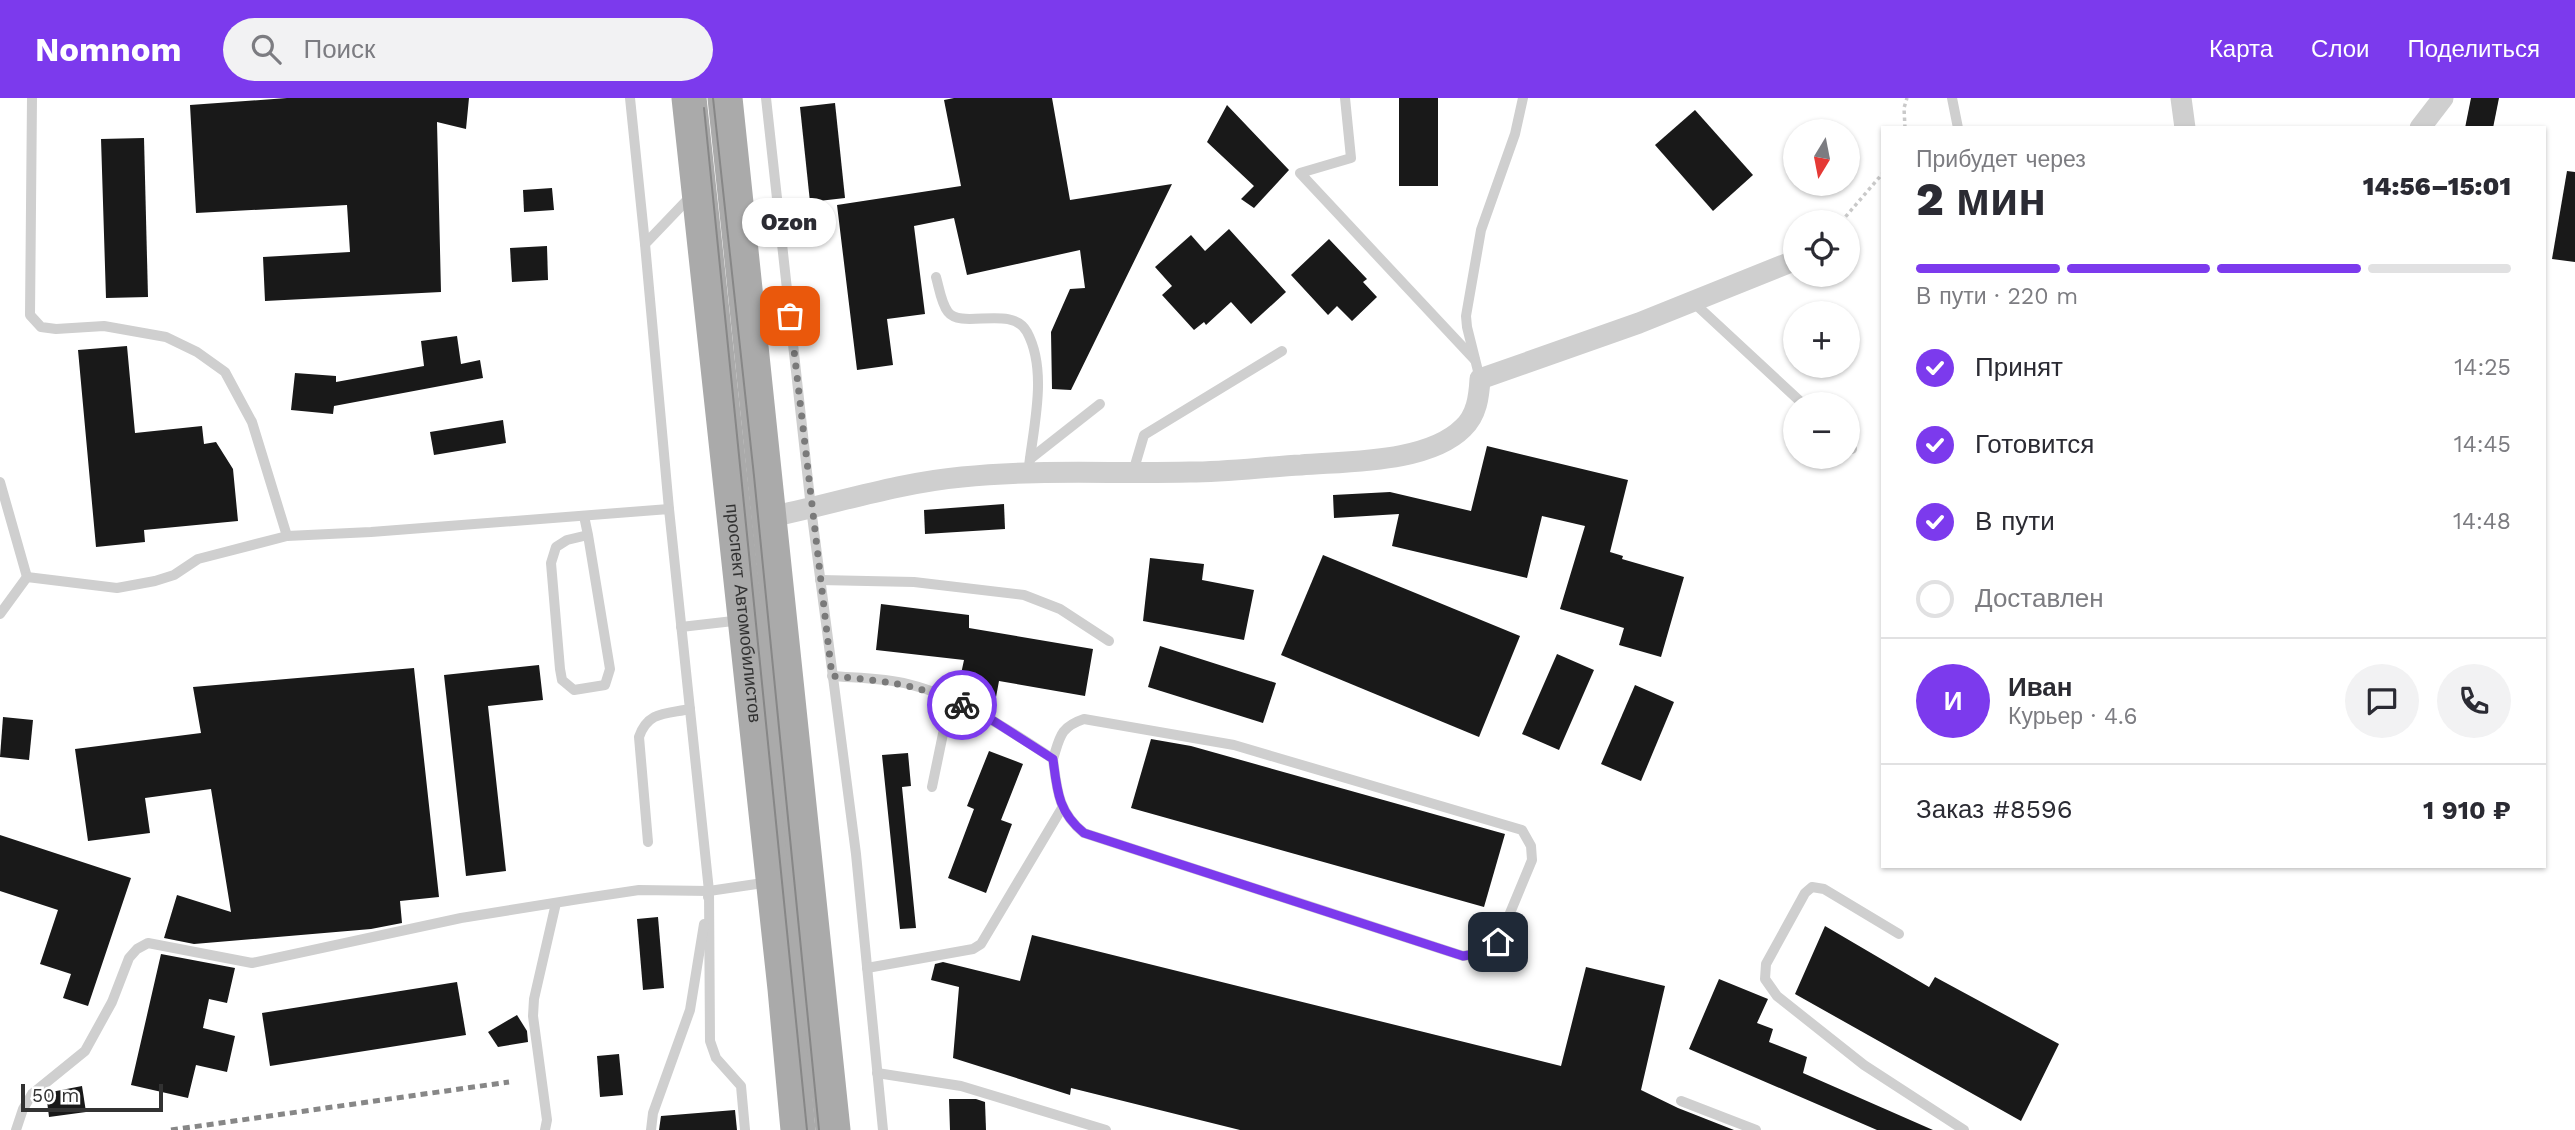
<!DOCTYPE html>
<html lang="ru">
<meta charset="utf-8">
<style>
:root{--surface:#fff;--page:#f2f2f3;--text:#2b2b33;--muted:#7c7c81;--line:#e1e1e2;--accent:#7c3aed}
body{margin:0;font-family:"Work Sans",sans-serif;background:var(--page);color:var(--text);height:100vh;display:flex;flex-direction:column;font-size:26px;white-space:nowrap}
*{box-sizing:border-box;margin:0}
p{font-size:23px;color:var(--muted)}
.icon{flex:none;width:38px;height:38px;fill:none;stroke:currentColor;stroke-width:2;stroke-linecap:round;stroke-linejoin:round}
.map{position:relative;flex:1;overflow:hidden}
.sheet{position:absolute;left:1881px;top:28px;width:665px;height:742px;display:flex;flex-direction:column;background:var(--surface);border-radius:0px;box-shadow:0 2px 5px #0004}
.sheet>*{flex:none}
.needle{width:46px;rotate:190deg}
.controls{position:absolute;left:1783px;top:21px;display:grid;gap:14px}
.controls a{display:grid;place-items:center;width:77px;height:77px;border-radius:50%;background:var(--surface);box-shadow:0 2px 5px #0004;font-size:35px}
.scale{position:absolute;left:21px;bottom:18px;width:142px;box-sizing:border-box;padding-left:7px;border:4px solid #323232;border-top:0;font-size:19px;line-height:24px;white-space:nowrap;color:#323232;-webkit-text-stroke:5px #fff;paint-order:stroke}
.pin{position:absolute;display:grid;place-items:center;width:60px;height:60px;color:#fff;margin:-30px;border-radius:14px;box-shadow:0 4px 10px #0006}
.courier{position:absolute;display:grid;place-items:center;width:70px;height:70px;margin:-35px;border:5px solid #7c3aed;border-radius:50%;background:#fff;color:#222;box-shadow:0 2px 9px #0007}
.bubble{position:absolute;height:49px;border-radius:24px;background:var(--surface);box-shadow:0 2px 5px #0004;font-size:23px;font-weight:800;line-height:49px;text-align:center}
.head em{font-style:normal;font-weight:800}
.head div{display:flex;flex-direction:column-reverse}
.head{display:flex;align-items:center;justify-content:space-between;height:119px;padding:0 35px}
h1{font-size:46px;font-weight:800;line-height:52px}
.bar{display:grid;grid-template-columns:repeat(4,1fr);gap:10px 7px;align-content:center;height:84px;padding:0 35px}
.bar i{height:9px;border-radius:5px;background:var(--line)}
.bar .active{background:var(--accent)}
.bar p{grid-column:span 4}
.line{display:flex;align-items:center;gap:18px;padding:0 35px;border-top:2px solid var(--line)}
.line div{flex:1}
.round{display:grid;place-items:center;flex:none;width:74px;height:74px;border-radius:37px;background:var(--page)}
ol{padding:0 35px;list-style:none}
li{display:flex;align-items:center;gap:21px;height:77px}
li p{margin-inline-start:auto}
li .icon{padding:7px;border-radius:50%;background:var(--accent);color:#fff;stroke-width:4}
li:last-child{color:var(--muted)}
li i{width:38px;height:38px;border:4px solid var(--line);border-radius:50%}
header{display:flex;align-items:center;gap:42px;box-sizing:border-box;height:98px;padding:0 35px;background:var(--accent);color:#fff}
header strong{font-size:33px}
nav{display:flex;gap:38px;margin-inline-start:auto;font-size:24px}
.search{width:490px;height:63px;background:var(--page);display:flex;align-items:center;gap:18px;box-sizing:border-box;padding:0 24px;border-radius:38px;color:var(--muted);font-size:26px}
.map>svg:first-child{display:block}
</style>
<header>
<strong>Nomnom</strong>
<div class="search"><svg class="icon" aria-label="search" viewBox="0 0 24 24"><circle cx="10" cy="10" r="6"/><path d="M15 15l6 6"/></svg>Поиск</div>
<nav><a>Карта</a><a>Слои</a><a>Поделиться</a></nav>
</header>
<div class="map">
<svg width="2575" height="1032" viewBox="0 0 2575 1032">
<rect width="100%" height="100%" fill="#fff"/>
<g fill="#191919">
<path d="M287,0H469L466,31L437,24L441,194L265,203L263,159L350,154L347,107L196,115L190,7Z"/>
<path d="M954,0H1052L1070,102L1172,86L1071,292L1052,291L1051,234L1070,191L1085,190L1080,152L967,177L954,120L914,128L925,216L887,221L893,267L857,272L837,107L961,88L944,2Z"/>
<rect x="1399" y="0" width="39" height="88"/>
<path d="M2471,0H2499L2493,30H2465Z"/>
<path d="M835,5L845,100L810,104L800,9Z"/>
<path d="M1227,7L1289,72L1254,110L1241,101L1254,88L1207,44Z"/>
<path d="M1695,12L1753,77L1713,113L1655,47Z"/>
<path d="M144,40L148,199L106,200L101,41Z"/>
<path d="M2567,73L2575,74V164L2552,161Z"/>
<path d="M552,90L554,112L524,114L523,92Z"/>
<path d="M1229,131L1286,194L1251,226L1231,204L1206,227L1204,224L1194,232L1162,197L1172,188L1155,169L1191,137L1205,153Z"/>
<path d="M1329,141L1367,181L1363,184L1377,199L1352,223L1337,208L1328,217L1291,177Z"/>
<path d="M547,148L548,182L512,184L510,150Z"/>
<path d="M457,238L461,266L480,262L483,280L334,308L333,316L291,312L295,275L336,278V284L424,268L421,243Z"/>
<path d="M127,248L135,335L202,328L204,346L216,344L233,371L238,423L144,432L145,444L96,449L78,252Z"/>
<path d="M503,322L506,345L434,357L430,334Z"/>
<path d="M1487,348L1628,382L1610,454L1623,458L1622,461L1684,479L1661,559L1619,547L1624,530L1560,511L1585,428L1542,418L1527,480L1392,448L1399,416L1334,420L1333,397L1390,394L1471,413Z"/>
<path d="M1004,406L1005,431L925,436L924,412Z"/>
<path d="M1323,457L1520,538L1479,639L1281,557Z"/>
<path d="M1150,460L1204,466L1202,482L1254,492L1244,542L1143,523Z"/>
<path d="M881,506L969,517V530L1093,551L1085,598L999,583L994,610L984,609L980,607L984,580L961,576L964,562L876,552Z"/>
<path d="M1160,548L1276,585L1263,625L1148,589Z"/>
<path d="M1557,556L1594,572L1559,652L1522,636Z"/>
<path d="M539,567L543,602L488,608L506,773L466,778L444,577Z"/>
<path d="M414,570L439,799L400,803L402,825L371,831L194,846L164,840L177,797L231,814L211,691L145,700L150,735L88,743L75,651L201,635L193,589Z"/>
<path d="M1635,587L1674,604L1641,683L1601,666Z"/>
<path d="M3,619L33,622L29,662L0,659Z"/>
<path d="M1151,641L1191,648L1505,736L1484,809L1131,710Z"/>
<path d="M989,653L1023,666L1001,722L1012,726L986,795L948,780L974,711L967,708Z"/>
<path d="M908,655L911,688L902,689L916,830L900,831L882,657Z"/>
<path d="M0,737L131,780L88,908L63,900L71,876L40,866L58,812L0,793Z"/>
<path d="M658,819L664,890L643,892L637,821Z"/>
<path d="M1825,828L1929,889L1935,879L2059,946L2021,1023L1795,896Z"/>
<path d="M1032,837L1561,968L1586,869L1665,888L1641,992L1678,1010L1734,1032H1240L1071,990L1070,997L953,960L959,889L931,882L935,866L943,864L1020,883Z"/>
<path d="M161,856L235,870L227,905L209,901L203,930L235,938L227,974L196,967L188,1000L131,987Z"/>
<path d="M1719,881L1768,901L1757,925L1773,931L1769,944L1807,959L1803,975L1933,1032H1877L1689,951Z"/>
<path d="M457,884L466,937L270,968L262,915Z"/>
<path d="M517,917L527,933L528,944L498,949L488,934Z"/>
<path d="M619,956L623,997L600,999L597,958Z"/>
<path d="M82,988L86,1014L49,1019L46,995Z"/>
<path d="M949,1001H976L985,1004L986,1032H950Z"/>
<path d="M735,1012L737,1032H659L661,1018Z"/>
</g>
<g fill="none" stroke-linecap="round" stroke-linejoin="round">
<g stroke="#c9c9c9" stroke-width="3.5" stroke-dasharray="3.5 3.5" stroke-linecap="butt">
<path d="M1905,30L1904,10L1907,0"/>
<path d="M1841,124L1883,75"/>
</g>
<g stroke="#cfcfcf" stroke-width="10">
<path d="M32,0L30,217L41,229L56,231L104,228L166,239L197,254L225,274L252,324L287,438"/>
<path d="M630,0L645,146"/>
<path d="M766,0L811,410L856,756L883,1032"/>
<path d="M1345,0L1351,60L1300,75L1475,262"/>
<path d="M1952,0L1958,30"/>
<path d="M936,179C939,189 941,205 948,214C962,232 1012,206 1027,234C1049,275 1032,333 1028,377"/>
<path d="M1693,204L1803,306"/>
<path d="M1480,281L1467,229L1466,218L1481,132L1515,36L1523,0"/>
<path d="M1848,347L1852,351"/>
<path d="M1030,361L1100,306"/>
<path d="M1133,374L1144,337L1282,253"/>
<path d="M0,384L27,479"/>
<path d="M669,411L645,146L690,99"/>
<path d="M584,418L588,437L610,571L605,587L574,592L562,582L560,571L551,465L556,449L567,442L588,437"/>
<path d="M820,482L914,484L1024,497L1060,511L1109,543"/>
<path d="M0,516L27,479L117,490L155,483L174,477L198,461L287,438L371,434L669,411L709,793L710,943L716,960L741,988L745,1032"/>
<path d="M681,529L742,522"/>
<path d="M832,578C857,580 884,580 908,586C961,599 1009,632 1053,661C1057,692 1058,714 1084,735L1463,858L1481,855L1498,844L1532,762L1531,748L1522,732L1234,647L1084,621C1060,629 1060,639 1053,661"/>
<path d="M932,689L950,602"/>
<path d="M648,744L639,639C648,613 666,616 690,611"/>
<path d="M708,799L709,793L770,784"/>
<path d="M1899,836L1824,791L1812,789L1805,795L1766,866L1765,881L1777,898L1864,967L1964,1032"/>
<path d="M867,870L973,851L981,846L1062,710"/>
<path d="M877,975L961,988L1106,1032"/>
<path d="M1681,1003L1756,1032"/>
<path d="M16,1032L23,1011L32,996L85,953L112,904L129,860L137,851L148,845L252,865L461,820L579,801L639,792L709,793"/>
<path d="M545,1032L547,1022L533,918L534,901L556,805"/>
<path d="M651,1032L653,1015L690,912L704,826"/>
</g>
<g stroke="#cfcfcf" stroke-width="21">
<path d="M2181,0L2185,30"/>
<path d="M2420,30L2443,0"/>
<path d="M770,419C834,406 897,385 962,379C1037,371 1114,376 1190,374C1227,374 1264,369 1301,367C1348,363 1428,365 1463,330C1477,317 1479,298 1480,281L1639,225L1796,162"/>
</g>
<g stroke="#aaa" stroke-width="35">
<path id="s1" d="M689,0L785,891L798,1032"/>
<path d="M725,0L833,1032"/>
</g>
<g stroke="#878787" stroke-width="2">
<path d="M713,0L754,378L819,1032"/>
<path d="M704,10L807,1032"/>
</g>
<path stroke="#878787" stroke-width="5" stroke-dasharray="7 5" stroke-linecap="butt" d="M171,1032L509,984"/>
</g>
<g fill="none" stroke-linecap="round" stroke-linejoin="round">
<path stroke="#7a7a7a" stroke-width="7" stroke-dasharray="0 12.6" d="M790,218L832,578C883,583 915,585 962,607"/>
<path stroke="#7c3aed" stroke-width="9" d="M962,607L992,622L1053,661C1057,692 1058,714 1084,735L1463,858L1481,855L1498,844"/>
</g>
<g text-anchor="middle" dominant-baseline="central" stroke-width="7" stroke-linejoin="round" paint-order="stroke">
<g font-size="18" fill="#323232" stroke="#fff">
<text stroke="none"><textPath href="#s1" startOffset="518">проспект Автомобилистов</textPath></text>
</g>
</g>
</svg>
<div class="controls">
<a><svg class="needle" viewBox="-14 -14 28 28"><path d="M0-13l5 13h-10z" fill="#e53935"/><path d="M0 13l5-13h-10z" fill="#7c7c81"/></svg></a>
<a><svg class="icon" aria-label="locate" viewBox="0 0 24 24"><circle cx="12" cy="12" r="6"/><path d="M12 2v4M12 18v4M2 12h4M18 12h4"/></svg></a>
<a>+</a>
<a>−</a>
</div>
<div class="scale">50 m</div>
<div class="pin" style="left:790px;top:218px;background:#ea580c"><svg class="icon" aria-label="bag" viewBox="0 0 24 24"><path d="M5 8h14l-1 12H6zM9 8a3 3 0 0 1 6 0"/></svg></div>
<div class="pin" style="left:1498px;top:844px;background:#1f2937"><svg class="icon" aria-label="home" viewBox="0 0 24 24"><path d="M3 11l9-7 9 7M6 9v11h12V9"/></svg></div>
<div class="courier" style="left:962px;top:607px"><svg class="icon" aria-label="bike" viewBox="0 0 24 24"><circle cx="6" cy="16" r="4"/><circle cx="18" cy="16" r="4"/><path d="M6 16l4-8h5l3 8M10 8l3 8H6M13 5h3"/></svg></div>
<div class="bubble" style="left:742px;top:100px;width:94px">Ozon</div>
<section class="sheet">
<div class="head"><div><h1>2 мин</h1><p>Прибудет через</p></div><em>14:56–15:01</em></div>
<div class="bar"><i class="active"></i><i class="active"></i><i class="active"></i><i></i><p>В пути · 220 m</p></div>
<ol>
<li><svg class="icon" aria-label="check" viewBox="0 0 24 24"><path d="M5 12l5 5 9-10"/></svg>Принят<p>14:25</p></li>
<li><svg class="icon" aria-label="check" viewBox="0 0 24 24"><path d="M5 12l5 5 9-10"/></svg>Готовится<p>14:45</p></li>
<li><svg class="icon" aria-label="check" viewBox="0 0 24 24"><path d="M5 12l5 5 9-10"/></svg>В пути<p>14:48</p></li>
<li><i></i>Доставлен</li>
</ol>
<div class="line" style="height:126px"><b class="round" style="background:var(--accent);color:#fff">И</b><div><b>Иван</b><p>Курьер · 4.6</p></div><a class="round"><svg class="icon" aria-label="chat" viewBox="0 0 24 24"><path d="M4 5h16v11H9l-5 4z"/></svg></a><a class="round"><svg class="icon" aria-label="phone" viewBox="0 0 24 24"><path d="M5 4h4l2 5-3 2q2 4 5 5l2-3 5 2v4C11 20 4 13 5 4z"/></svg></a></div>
<div class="line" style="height:91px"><div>Заказ #8596</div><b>1 910 ₽</b></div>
</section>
</div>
